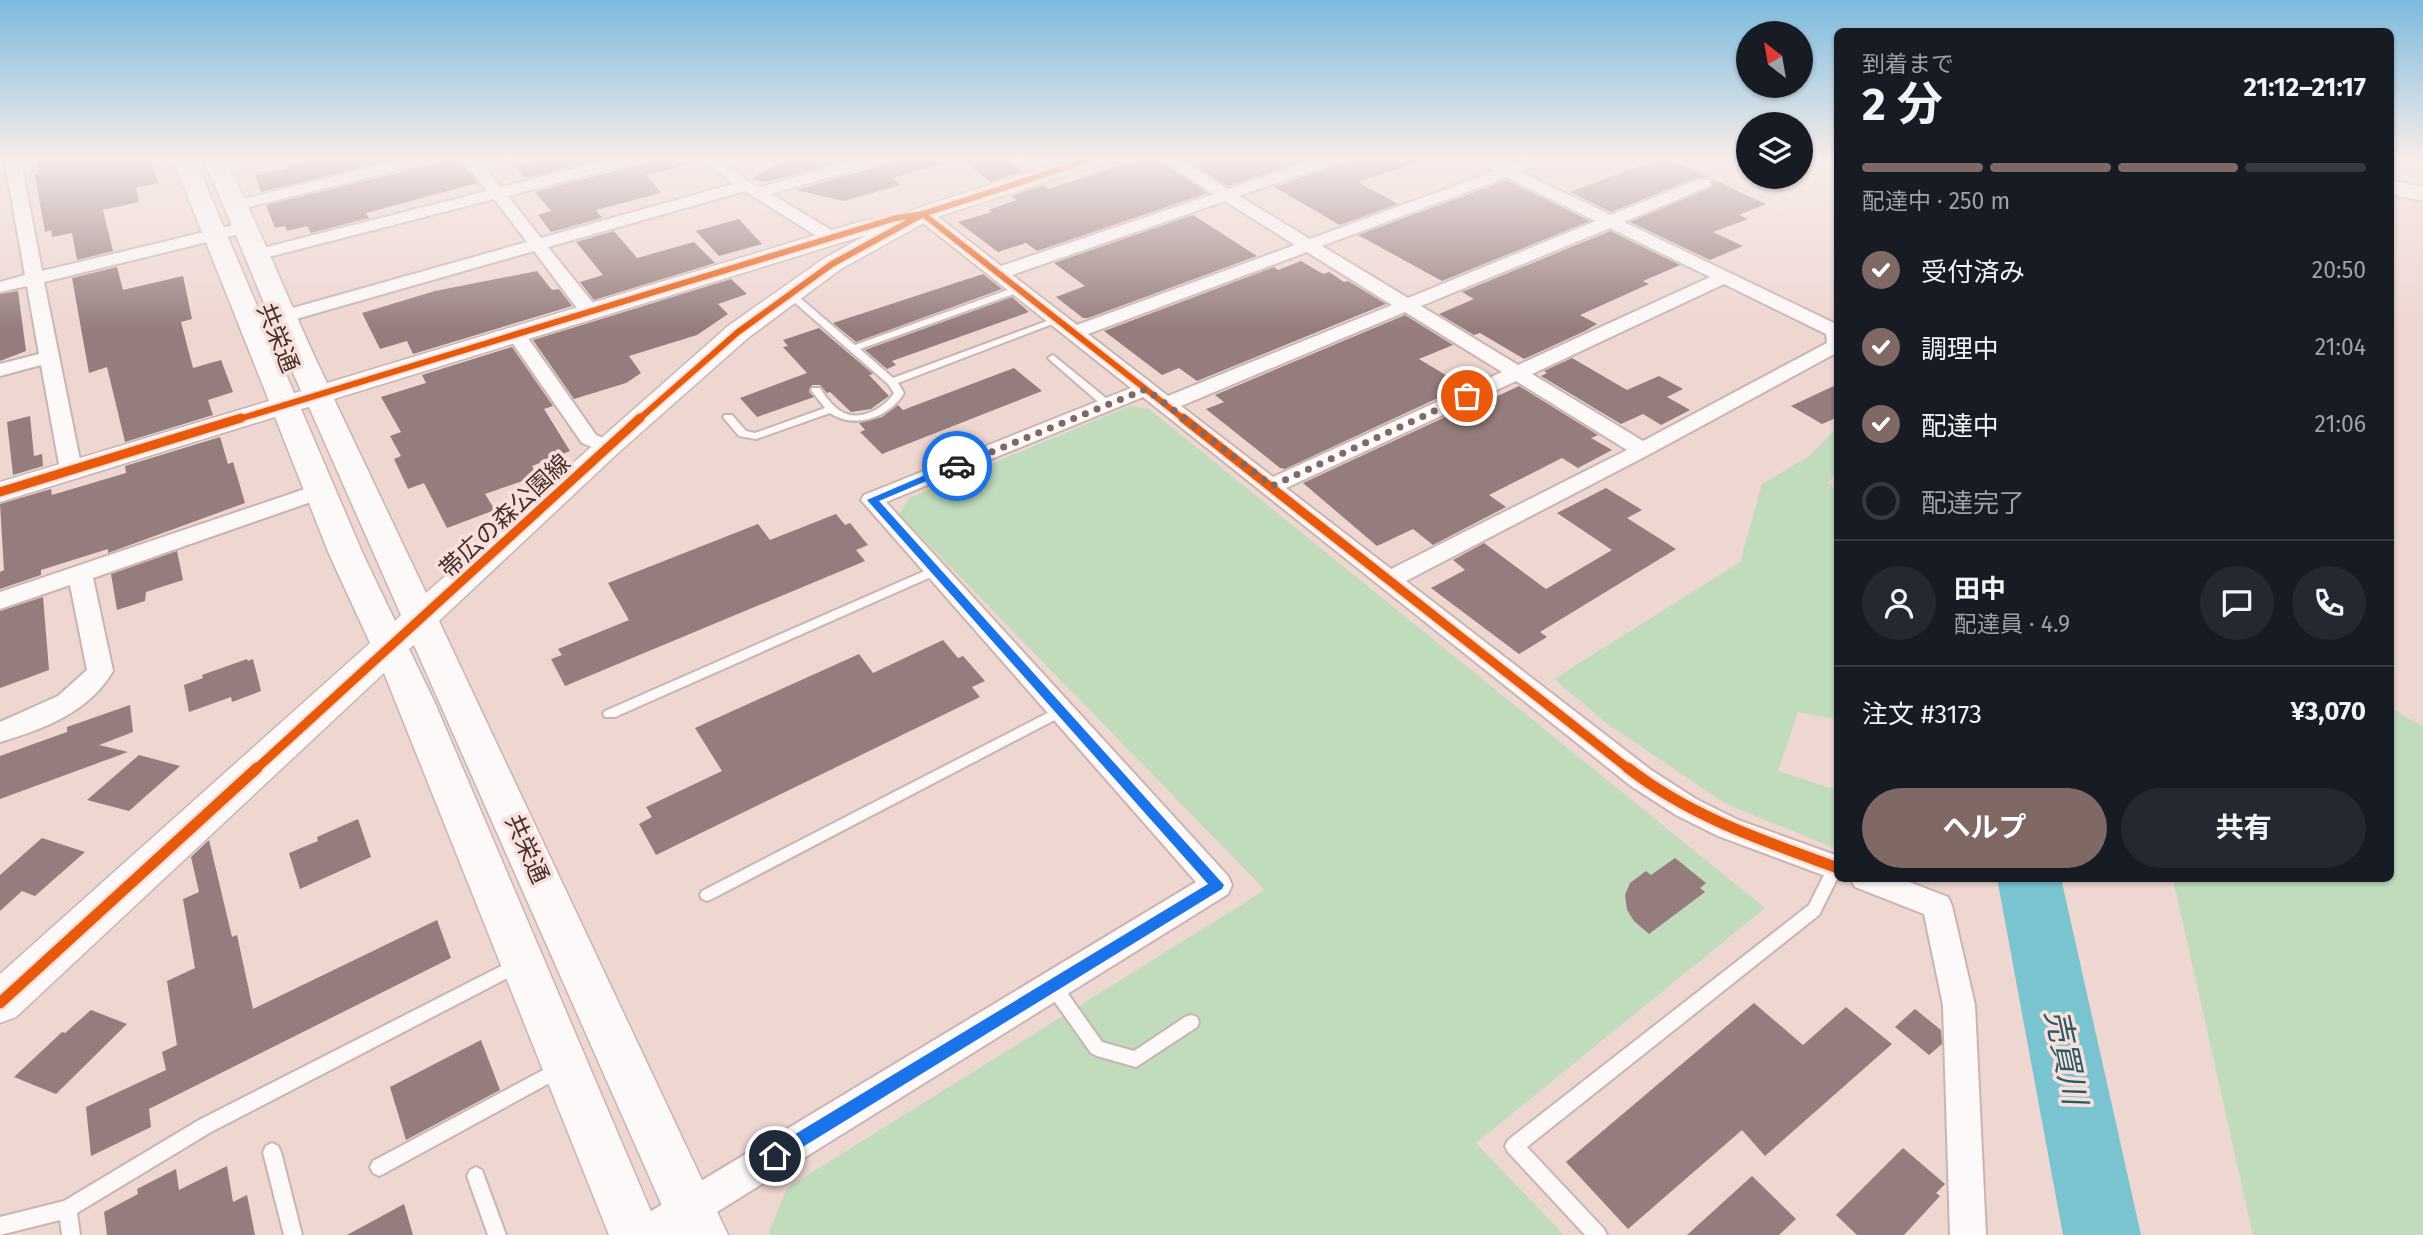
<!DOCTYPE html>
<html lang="ja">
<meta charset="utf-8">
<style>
:root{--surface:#171b24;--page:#242831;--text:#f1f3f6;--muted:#9ea1a6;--line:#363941;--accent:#806965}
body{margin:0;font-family:"Fira Sans","Noto Sans JP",sans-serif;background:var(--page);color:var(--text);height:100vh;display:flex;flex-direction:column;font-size:26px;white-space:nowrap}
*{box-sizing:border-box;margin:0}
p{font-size:23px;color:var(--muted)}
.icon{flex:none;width:38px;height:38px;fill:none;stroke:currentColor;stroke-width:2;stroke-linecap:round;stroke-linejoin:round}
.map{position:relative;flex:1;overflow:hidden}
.panel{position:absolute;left:1834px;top:28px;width:560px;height:854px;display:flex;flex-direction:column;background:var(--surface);border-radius:10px;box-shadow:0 2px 5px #0004}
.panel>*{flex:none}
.needle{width:46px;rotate:329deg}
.tools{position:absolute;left:1736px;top:21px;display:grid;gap:14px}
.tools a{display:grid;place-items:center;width:77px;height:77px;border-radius:50%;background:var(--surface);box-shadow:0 2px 5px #0004;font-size:35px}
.pin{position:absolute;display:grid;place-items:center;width:60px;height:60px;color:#fff;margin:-30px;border:4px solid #fff;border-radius:50%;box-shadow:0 2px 7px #0007}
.courier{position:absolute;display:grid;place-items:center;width:70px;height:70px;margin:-35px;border:5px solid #1a73e8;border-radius:50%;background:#fff;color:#222;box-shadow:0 2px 9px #0007}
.summary em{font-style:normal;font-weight:700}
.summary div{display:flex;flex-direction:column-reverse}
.summary{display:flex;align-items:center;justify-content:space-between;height:119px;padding:0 28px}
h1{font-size:46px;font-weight:700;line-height:52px}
.bar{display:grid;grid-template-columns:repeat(4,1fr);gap:10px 7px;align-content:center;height:84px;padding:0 28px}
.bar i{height:9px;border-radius:5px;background:var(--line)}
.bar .active{background:var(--accent)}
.bar p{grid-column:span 4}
.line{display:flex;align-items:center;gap:18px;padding:0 28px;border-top:2px solid var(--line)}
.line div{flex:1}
.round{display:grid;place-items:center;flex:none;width:74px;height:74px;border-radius:37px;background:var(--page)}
ol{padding:0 28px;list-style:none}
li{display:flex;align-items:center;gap:21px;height:77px}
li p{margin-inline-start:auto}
li .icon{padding:7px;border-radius:50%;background:var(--accent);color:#fff;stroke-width:4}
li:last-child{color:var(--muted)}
li i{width:38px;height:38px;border:4px solid var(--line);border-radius:50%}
.cta{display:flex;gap:14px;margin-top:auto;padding:14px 28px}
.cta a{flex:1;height:80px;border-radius:42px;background:var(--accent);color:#fff;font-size:28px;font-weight:700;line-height:80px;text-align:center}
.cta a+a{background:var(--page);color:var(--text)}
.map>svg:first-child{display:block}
</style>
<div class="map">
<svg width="2423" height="1235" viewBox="0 0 2423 1235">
<rect width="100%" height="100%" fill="#eed6d1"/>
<g fill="#c0dcbd">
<path d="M1130,406L1149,409L1765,908L1476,1143L1564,1235H771L769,1232L787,1188L1265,890L899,514L909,498Z"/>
<path d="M1837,428V472L1828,483L1838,492L1837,720L1798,712L1778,771L1837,790V849L1726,804L1609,725L1554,679L1740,562L1762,484L1809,456Z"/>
<path d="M2391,708L2423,727V1235H2253L2173,879L2390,878Z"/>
</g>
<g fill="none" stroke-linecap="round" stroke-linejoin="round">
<path fill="#7ac3d0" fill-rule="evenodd" d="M1997,878H2061L2141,1235H2063Z"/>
</g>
<g fill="#957c7d">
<path d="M35,157H150L158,183L136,188L139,202L103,210L113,251L77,260L72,233L52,237L51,230L45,232L35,175L39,174Z"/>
<path d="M305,157H404L261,192L255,176L289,168L288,165L306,160Z"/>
<path d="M443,157H458L477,183L366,213L369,218L311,233L307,226L287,231L285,226L275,228L266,205L438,163Z"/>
<path d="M551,157H611L525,178L515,165Z"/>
<path d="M650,157H683L684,165L646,175L661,193L596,210L602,218L551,232L538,215L551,211L535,192L645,163Z"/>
<path d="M789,157H858L767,182L752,179Z"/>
<path d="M895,157H940L941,164L892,178L900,185L844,201L796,190L890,163Z"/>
<path d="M958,157H1002L1023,171L991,182Z"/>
<path d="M1146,157H1154L1208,193L1037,251L1026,243L998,252L958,222L992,212L989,210L1017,200L1011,196L1043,185L1048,189Z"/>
<path d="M1180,157H1306L1308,159L1228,186Z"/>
<path d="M1361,157H1420L1421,161L1358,182L1398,204L1340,225L1274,187Z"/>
<path d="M1664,157L1708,177L1696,178L1611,212L1570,192Z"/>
<path d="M1712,179L1766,204L1739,215L1748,219L1713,232L1743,246L1710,260L1630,222L1710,188L1713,184Z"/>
<path d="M1507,180L1590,221L1442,281L1358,235Z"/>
<path d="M1193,215L1257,256L1088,318H1083L1056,297L1085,286L1054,263Z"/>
<path d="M739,219L762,244L719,256L696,231Z"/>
<path d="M614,231L637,258L694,242L715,263L594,300L580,282L603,275L576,242Z"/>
<path d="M1610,231L1680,265L1643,281L1649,284L1580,315L1597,324L1585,331L1524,359L1480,333L1474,335L1439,314L1474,299L1462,292Z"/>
<path d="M1301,261L1323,274L1329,272L1344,282L1348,281L1386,304L1197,381L1179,368L1162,375L1104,331L1274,267L1278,270Z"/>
<path d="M117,267L123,290L183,276L192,319L181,322L193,368L221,360L233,392L208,400L213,415L125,442L107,367L89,373L72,278Z"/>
<path d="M537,271L552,290L559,289L572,306L413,354L407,341L380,349L362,313L435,291Z"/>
<path d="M983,274L1002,289L856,342L833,323Z"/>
<path d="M731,279L747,294L718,304L728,314L697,335L629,356L641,373L626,383L574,399L533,340Z"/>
<path d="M18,291L26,351L0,361V294Z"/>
<path d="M1012,297L1029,312L892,361L896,365L887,369L865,350Z"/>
<path d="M1405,315L1453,345L1419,359L1464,386L1285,469L1280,468L1206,409L1224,402L1215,395Z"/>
<path d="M819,328L873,374L869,375L889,396L871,409L851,412L830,392L827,393L820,385H812L809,392L814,397L757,417L740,398L807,373L783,347L788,346L783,340Z"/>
<path d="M512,347L553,406L544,409L570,451L532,466L537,476L485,494L495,510L447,528L424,483L408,489L394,459L401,456L390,436L401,432L381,397L426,383L422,375Z"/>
<path d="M1572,358L1627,390L1659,376L1683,389L1667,397L1690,410L1661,425L1643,414L1621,424L1541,376L1547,373L1544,371Z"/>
<path d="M1014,368L1042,391L882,454L860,432L865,430L859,423L882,417L898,405L903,410Z"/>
<path d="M1838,384V417L1822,424L1791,406Z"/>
<path d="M1519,386L1598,435L1591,438L1612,450L1578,468L1562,458L1489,495L1506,507L1433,545L1413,529L1377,546L1303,483L1484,399L1487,401Z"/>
<path d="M30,416L34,456L42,454L43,466L13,475L7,422Z"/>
<path d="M220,437L228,464L233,462L245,503L108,553V549L41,570V575L0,589V572L4,570L0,504L51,489L52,495L126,473L125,466Z"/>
<path d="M1606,488L1642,510L1627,518L1676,549L1540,632L1547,637L1519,654L1431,588L1465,570L1453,560L1484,543L1546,589L1612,550L1557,513Z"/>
<path d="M836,514L845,525L850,523L868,545L856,550L865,561L565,686L551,659L562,655L558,649L629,620L608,583L758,524L770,540Z"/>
<path d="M177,551L183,580L146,592L145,601L117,610L111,574Z"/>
<path d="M43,597L49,670L0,688V611Z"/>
<path d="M943,640L958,658L963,656L985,681L972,687L980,697L656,855L639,824L652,817L646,807L722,771L695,728L859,654L873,673Z"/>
<path d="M247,659L248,661L253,659L261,691L232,702L231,697L189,712L184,685L203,678L202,675Z"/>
<path d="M130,705L133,732L99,745L128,752L0,799V756L67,732V727Z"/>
<path d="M139,755L180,766L129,811L87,800Z"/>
<path d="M358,819L371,857L300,889L289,853L318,841L317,837Z"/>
<path d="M42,838L85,852L35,896L22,891L0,911V875Z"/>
<path d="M209,840L232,937L237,935L253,1009L437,920L451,958L149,1109L151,1127L91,1156L86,1107L166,1070L162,1052L177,1045L167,981L195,968L183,899L199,892L191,857Z"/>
<path d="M1675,858L1706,883L1700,888L1705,892L1649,934L1634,921L1627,910L1625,895L1630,883L1646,871L1651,875Z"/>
<path d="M1754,1003L1803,1045L1846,1007L1892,1044L1765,1156L1742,1130L1628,1229L1566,1162Z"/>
<path d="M1915,1009L1941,1030L1942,1044L1929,1055L1895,1027Z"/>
<path d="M91,1010L127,1024L56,1094L14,1077L62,1032L65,1033Z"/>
<path d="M481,1040L500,1090L406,1140L390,1087Z"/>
<path d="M1903,1148L1945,1184L1936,1193L1940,1196L1904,1235H1857L1836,1215Z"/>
<path d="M227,1166L233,1202L247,1195L255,1235H107L104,1212L138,1194L137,1189L176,1169L179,1190Z"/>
<path d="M1752,1176L1796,1219L1779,1235H1687Z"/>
<path d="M404,1204L413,1235H347Z"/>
</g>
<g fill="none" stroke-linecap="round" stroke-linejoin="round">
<defs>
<g id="lane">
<path d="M1019,286L1022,287V291L860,349L893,378L1055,318L1058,317L1063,320L898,383L904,393C890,417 855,430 830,413L756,439L739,436L723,417L724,415H732L746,431L755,433L825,408L811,390L812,388H820C826,397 833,408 844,413C861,421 885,408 894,393L888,384L786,295V291H792L855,345Z"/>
<path d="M1053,355L1112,403V407H1104L1050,360L1048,358Z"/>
<path d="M936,566L942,570L940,573L615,717H605L603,714L605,711Z"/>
<path d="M1061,706L1066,708L1068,711L1066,714L712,899L707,901L702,899L700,895L702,891Z"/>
<path d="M1835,861L1838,862V877L1819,915L1527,1147L1604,1229L1607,1235H1585L1508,1152L1505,1146L1508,1140L1809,905L1830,863Z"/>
<path d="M517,958L523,960L525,965L523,970L211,1132L77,1213L80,1235H62L60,1220L0,1235V1217L64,1201L199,1120Z"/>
<path d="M1053,979L1059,981L1102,1042L1134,1051L1185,1017L1191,1015L1197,1017L1199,1022L1197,1027L1136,1067L1097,1056L1091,1053L1047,991L1045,986L1047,981Z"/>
<path d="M560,1061L566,1064L568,1069L566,1074L385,1173L379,1176L373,1173L370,1167L373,1161Z"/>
<path d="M272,1143L278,1146L281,1152L302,1235H284L263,1152L266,1146Z"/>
<path d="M476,1167L482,1170L506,1235H488L467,1176L470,1170Z"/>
</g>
<g id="street">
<path d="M4,157H20L42,271L246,222L254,227L252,231L44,282L82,470L79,475H63L60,470L41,365L0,376V364L39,354L27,286L0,292V282L25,275Z"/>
<path d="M414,157H440L437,160L237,210L229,205L231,202Z"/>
<path d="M461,157H477L501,187L621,157H647L644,160L508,196L541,238L733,184L701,157H718L752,184L760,187L867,157H892L889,160L771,194L838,234L841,238L838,242H826L745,191L548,247L597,308L599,312L597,316H583L534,251L289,321H275L273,317L275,313L527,242L494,199L257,260L248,255L251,251L487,191Z"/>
<path d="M1041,157H1057L1067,169L1059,174L1053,172Z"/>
<path d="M1156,157H1175L1228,189L1323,157H1346L1343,160L1239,196L1310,239L1495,171L1470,157H1490L1509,166L1533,157H1555L1552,160L1521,172L1611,215L1697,180H1709L1711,183L1709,186L1624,222L1838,325V352L1650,454L1406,581L1651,770L1696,799L1738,820L1838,856V878H1843L1838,880L1828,877L1718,836L1676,815L1631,786L1143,397L886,502L1228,876L1232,885L1228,894L680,1235H628L633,1222L1196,882L861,500L864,495L1131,388L917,218L915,214L917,210H929L1001,266L1214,194ZM1507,177L1596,221L1408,298L1322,246ZM1225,201L1295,245L1077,325L1012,275ZM1610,228L1710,277L1518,365L1421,306ZM1307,252L1392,305L1168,396L1088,334ZM1724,284L1826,334L1827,343L1643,441L1532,374ZM1405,312L1502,372L1273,477L1181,406ZM1516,381L1627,450L1391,569L1286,488Z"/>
<path d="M516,329L523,331L596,435L614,443L618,447L614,451L607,453L582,443L507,335Z"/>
<path d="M320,484L328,486L331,491L328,496L93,578L113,671C89,712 44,729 0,742V722L58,696L87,670L70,585L0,609V592Z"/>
<path d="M1850,878H1899L1948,897L1952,906L1975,1005L1986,1235H1950L1943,1005L1924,914L1855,887Z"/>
</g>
<g id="secondary">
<path d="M172,157H194L294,393L301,391C267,313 237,234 202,157H224C262,231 291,308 327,383L859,222L868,220L877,222L879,228L915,209L1076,157H1109L1106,162L931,219L841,269L748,338L618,453L439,621L728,1235H675L414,645L409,649L435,703L661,1235H609L384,673L16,1017L0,1023V974L370,643L329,554L275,417L0,502V482L269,401ZM866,235L823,259L728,326L426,593L334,399ZM309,407L401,615L395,621L363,554L301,409Z"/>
<path d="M2390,180L2423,187V201L2390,194Z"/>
</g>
</defs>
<use href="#lane" stroke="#cab4b0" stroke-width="4"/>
<use href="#street" stroke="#cab4b0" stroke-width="4"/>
<use href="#secondary" stroke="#cab4b0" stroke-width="3"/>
<use href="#lane" fill="#fcf9f8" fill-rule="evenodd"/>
<use href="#street" fill="#fcf9f8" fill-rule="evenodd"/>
<use href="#secondary" fill="#fcf9f8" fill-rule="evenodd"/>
<defs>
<g id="cycleway-far2">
<path d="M236,420L896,218L923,214L1185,420"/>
<path d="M638,420L738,332L832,264L923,214L1098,157"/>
</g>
<g id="cycleway-far1">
<path d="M1183,418L1630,770"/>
<path d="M0,492L241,418"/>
<path d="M255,770L640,418"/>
</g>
<g id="cycleway">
<path d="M1628,768C1691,817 1764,841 1838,868"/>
<path d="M0,1003L257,768"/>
</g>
</defs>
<use href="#cycleway-far2" stroke="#f8e1dc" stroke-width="10"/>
<use href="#cycleway-far1" stroke="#f8e1dc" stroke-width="13"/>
<use href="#cycleway" stroke="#f8e1dc" stroke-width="16"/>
<use href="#cycleway-far2" stroke="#e8590c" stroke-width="6"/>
<use href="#cycleway-far1" stroke="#e8590c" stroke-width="9"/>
<use href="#cycleway" stroke="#e8590c" stroke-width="11"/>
</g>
<linearGradient id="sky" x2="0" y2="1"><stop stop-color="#7cbade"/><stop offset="0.48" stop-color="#f7edea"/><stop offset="1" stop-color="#f7edea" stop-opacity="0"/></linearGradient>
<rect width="2423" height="330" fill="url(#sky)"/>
<path fill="#1a73e8" d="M953,463L962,466L879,501L1224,885L1222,889L775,1164L769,1161L767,1156L769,1150L1208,884L867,500Z"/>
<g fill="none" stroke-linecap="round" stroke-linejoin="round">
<path stroke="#806965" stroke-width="7" stroke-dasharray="0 12.6" d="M957,466L1146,389L1272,486L1467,396"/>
</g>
<g text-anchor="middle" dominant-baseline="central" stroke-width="7" stroke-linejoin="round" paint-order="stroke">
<g font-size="24" fill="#452f2b" stroke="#f8e1dc">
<text transform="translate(278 338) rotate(68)">共栄通</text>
<text transform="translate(505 516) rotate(-43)">帯広の森公園線</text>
<text transform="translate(527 849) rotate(66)">共栄通</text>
</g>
<g font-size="32" font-style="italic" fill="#2b5b64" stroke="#f8e1dc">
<text transform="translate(2066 1057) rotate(78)">売買川</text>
</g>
</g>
</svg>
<div class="tools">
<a><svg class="needle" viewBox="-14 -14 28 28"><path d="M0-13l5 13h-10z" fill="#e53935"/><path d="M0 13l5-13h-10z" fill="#9ea1a6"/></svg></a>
<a><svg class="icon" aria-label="layers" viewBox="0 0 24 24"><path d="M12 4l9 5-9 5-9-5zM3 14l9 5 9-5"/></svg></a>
</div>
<div class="pin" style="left:1467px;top:396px;background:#ea580c"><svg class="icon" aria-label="bag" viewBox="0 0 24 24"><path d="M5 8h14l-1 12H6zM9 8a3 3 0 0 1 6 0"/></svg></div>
<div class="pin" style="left:775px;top:1156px;background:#1f2937"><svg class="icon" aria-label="home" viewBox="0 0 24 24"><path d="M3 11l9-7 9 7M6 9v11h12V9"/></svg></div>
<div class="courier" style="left:957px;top:466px"><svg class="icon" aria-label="car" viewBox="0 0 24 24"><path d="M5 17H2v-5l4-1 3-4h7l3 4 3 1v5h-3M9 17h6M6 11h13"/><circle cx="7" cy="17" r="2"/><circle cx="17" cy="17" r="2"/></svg></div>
<section class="panel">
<div class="summary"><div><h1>2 分</h1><p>到着まで</p></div><em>21:12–21:17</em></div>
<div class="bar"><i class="active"></i><i class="active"></i><i class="active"></i><i></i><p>配達中 · 250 m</p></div>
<ol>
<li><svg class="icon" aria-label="check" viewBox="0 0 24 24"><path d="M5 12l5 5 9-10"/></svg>受付済み<p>20:50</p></li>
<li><svg class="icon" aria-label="check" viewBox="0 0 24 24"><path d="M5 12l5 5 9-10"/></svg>調理中<p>21:04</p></li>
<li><svg class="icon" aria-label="check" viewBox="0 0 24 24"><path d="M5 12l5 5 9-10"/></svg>配達中<p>21:06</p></li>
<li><i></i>配達完了</li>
</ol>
<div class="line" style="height:126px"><a class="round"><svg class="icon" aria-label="person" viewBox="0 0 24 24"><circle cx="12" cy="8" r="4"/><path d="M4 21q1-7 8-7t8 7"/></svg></a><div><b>田中</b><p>配達員 · 4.9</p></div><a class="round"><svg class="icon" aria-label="chat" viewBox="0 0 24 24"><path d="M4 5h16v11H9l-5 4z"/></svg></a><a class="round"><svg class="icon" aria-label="phone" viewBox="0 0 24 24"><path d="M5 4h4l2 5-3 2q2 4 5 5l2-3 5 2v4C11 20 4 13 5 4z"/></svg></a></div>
<div class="line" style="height:91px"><div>注文 #3173</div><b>¥3,070</b></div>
<div class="cta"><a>ヘルプ</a><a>共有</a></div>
</section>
</div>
